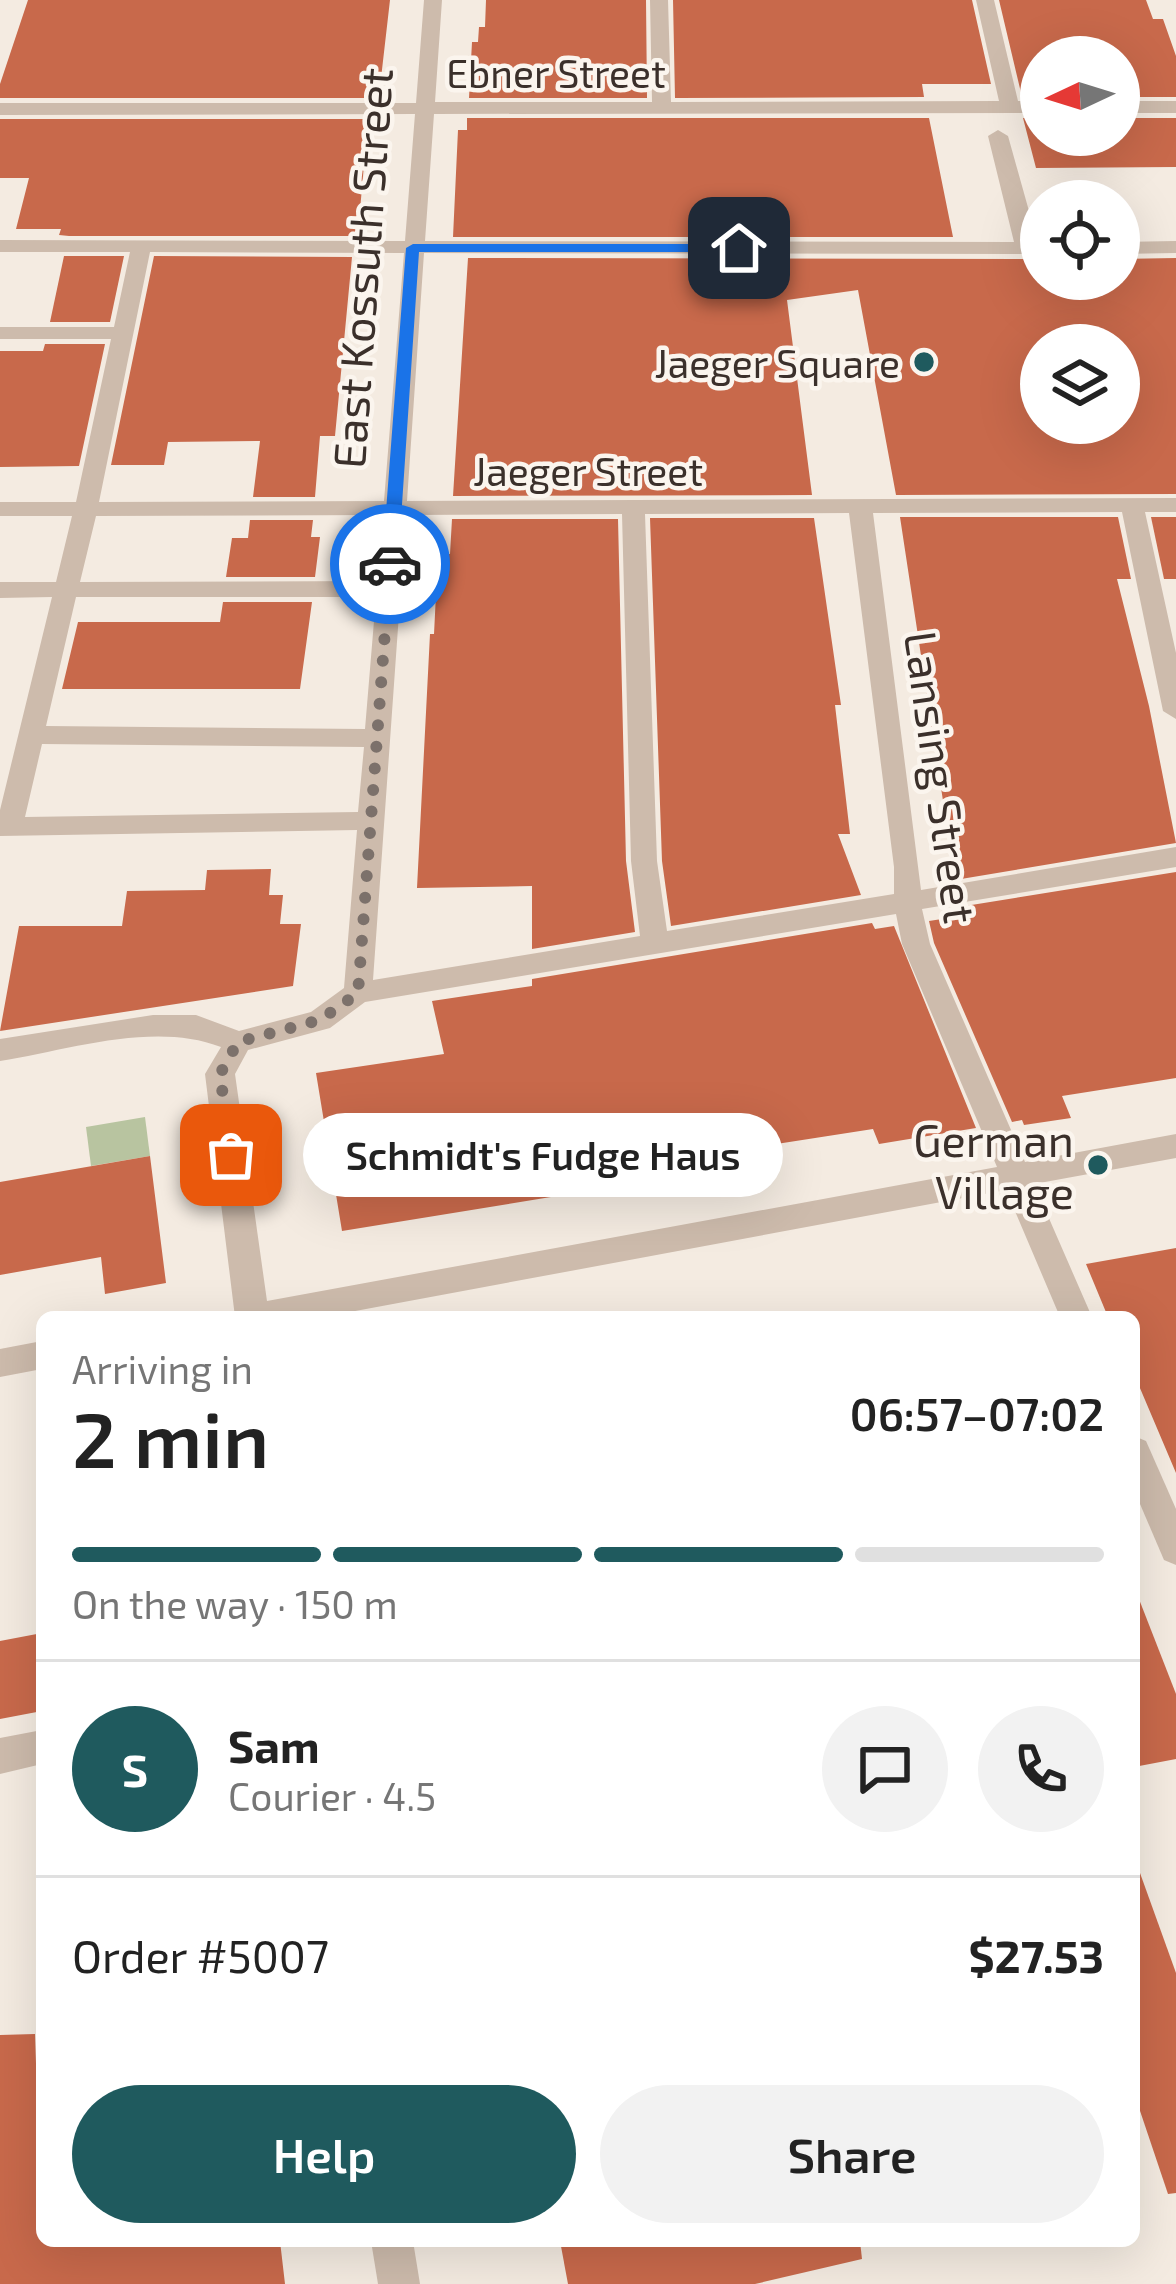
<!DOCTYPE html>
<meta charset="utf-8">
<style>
:root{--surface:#fff;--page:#f2f2f2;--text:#222;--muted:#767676;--line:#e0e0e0;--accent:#1f5a5e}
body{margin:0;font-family:"Exo 2",sans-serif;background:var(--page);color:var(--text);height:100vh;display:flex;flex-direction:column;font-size:45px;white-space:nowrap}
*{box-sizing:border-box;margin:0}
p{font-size:39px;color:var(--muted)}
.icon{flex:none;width:66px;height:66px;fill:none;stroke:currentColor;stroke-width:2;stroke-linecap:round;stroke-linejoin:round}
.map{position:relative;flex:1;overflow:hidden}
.panel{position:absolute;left:36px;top:1311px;width:1104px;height:936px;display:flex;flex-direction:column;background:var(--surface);border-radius:18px;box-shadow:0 12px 48px #0002}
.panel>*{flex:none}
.needle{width:78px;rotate:266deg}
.controls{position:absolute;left:1020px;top:36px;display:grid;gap:24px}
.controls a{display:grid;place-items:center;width:120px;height:120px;border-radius:50%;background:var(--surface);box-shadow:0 12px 48px #0002;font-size:60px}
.pin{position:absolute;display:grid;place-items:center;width:102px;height:102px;color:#fff;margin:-51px;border-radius:24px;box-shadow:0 6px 18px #0006}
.courier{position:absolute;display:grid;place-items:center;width:120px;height:120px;margin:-60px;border:9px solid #1a73e8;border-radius:50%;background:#fff;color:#222;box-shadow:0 3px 15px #0007}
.bubble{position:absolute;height:84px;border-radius:42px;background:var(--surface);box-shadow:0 12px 48px #0002;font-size:39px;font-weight:600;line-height:84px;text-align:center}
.head em{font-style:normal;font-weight:600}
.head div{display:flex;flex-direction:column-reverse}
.head{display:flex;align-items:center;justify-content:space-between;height:204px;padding:0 36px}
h1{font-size:78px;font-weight:600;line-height:90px}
.bar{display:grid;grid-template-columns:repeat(4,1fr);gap:18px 12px;align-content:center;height:144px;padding:0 36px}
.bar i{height:15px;border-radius:9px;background:var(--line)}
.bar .selected{background:var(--accent)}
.bar p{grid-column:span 4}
.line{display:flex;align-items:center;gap:30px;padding:0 36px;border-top:3px solid var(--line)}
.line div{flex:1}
.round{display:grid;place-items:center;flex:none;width:126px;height:126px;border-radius:63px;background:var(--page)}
.action{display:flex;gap:24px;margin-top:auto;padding:24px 36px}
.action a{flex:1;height:138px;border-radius:72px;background:var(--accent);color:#fff;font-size:48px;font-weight:600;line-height:138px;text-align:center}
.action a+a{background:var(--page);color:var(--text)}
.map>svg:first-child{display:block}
</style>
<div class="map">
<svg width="1176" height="2284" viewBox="0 0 1176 2284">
<rect width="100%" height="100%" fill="#f4ebe1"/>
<path fill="#b8c4a0" d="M145,1117L150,1156L91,1166L86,1127Z"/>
<g fill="#c8694b" fill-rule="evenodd">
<path d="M28,0H390L380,87H371L370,98H0V84Z"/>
<path d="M486,0H646L647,98H469L472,42H478L479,27H485Z"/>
<path d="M673,0H972L991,84H922L924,97L675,98Z"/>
<path d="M999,0H1146L1153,19H1163L1176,56V97H1119V57H1041V97H1022Z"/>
<path d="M467,118H929L953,237H453L458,130H467Z"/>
<path d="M1023,118H1041V135H1119V118H1176V167L1036,168Z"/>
<path d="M0,119H368L358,233L354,236H69L59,235L61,229H16L29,178H0Z"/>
<path d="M64,256H124L110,322H50Z"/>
<path d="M154,256L352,257L335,436H320L315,497H253L260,441L168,442L164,465H111Z"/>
<path d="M468,258L1041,259V279H1119V259L1176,258V494L896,495L858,290L787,300L812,495L453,496ZM1041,345H1119V423H1041Z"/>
<path d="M45,344H105L79,466L0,467V351H43Z"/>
<path d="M900,517H1118L1131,579H1117L1149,706L1176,843L955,880Z"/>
<path d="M1151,517H1176V579H1164Z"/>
<path d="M650,518H814L841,705H835L850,834H838L861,895L671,926L662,861Z"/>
<path d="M452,519H618L626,861L635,932L532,949V886L417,888L430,634H434L438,554H450Z"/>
<path d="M250,520H313L311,537H320L315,577H226L232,538H248Z"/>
<path d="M223,602H312L300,689H62L78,622H220Z"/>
<path d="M271,869L269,895H283L280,924H301L293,986L0,1031L19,926H122L127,891L205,890L207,870Z"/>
<path d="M1176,872V1078L1062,1096L1071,1118L1024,1125L1022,1120L1012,1122L934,943L929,921L961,916L959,907Z"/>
<path d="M872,923L875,929L894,926L976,1128L879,1144L873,1129L681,1159L602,1175L606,1188L342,1231L316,1073L444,1054L432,1001L532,986V979Z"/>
<path d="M150,1156L166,1283L105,1294L101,1257L0,1275V1182Z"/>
<path d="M1176,1248V1473L1134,1374V1317H1108L1086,1264Z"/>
<path d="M1137,1594L1176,1694V1759L1134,1767Z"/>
<path d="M42,1633V1711L0,1719V1641Z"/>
<path d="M1140,1873L1176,1973V2193L1168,2194L1134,2093V1874Z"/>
<path d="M35,2034L42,2241H280L285,2284H0V2035Z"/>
<path d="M560,2241H860L862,2259L755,2284H568Z"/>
</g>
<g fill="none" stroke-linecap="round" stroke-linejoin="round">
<g fill="#cdbbac" fill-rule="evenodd">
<path d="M424,0H442L435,102H652L650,0H668L671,102L999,101L976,0H994L1018,101H1041V113L434,114L425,241L1014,242L988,136L998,130L1008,136L1041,254L424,253L407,501L1176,498V512H1145L1176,653V719L1163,711L1122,512L873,513L921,890L1176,847V867L922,909L930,944L1025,1162L1176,1134V1158L1034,1184L1092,1317H1060L1006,1190L323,1317H235L205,1074L221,1047C154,1021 69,1050 0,1061V1039L153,1015H196L239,1031L311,1012L344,988L357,830L0,836V810L52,597L0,598V582H56L72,516H0V502H76L111,339H0V327H114L130,252H0V240L405,241L415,114L0,115V103H416ZM150,252L404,253L384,501L99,502ZM849,513L894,867V894L667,931L657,861L645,514ZM622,514L631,861L640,936L373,980L406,515ZM382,515L377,581L80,582L96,516ZM76,597H376L365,729L46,726ZM42,744L364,747L358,812L25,817ZM896,914L902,944L997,1167L267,1301L235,1074L248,1050L330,1028L365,1002Z"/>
<rect x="1119" y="101" width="57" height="12"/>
<path d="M1176,241V253L1119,254V242Z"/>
<path d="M42,1341V1369L0,1377V1349Z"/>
<path d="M1134,1436L1146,1441L1176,1509V1565L1164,1560L1134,1490Z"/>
<path d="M42,1730V1764L0,1774V1738Z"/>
<path d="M371,2241H413L420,2284H378Z"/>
</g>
</g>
<path fill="#1a73e8" d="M413,244H739L746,248L739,252H419L398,564L390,569L382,564L406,248Z"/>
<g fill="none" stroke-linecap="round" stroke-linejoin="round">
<path stroke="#7c716b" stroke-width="12" stroke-dasharray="0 21.6" d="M231,1155L220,1074L238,1042L320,1020L358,993L390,564"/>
</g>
<g fill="#1f5a5e" stroke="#fbf5ee" stroke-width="4.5">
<circle cx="924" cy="362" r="12"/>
<circle cx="1098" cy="1165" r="12"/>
</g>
<g text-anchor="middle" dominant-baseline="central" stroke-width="9" stroke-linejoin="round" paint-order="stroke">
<g font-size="39" fill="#3b302b" stroke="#fbf5ee">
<text x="556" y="72">Ebner Street</text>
<text x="588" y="470">Jaeger Street</text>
</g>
<g font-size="39" fill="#3b302b" stroke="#fbf5ee" text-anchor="end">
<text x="900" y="362">Jaeger Square</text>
</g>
<g font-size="45" fill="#3b302b" stroke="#fbf5ee">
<text transform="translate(361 268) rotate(-86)">East Kossuth Street</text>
<text transform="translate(942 777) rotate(82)">Lansing Street</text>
</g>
<g font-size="45" fill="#3b302b" stroke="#fbf5ee" text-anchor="end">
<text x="1074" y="1139">German<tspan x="1074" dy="52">Village</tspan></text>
</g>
</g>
</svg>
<div class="controls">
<a><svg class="needle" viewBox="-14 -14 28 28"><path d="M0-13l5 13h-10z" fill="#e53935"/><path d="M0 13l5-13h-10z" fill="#767676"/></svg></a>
<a><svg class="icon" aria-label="locate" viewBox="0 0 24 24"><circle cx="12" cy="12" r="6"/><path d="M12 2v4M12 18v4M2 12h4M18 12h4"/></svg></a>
<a><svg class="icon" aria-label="layers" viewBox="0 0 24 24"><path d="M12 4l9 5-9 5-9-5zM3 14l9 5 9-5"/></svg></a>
</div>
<div class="pin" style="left:231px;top:1155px;background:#ea580c"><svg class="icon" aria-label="bag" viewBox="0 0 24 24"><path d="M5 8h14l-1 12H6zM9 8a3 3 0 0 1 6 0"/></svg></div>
<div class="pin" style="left:739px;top:248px;background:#1f2937"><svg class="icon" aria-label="home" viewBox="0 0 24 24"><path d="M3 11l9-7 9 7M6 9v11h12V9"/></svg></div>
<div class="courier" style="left:390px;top:564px"><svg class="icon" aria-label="car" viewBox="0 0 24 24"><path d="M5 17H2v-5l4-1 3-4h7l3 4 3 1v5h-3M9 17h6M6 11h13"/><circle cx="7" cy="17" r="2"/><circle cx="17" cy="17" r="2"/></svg></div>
<div class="bubble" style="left:303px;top:1113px;width:480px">Schmidt's Fudge Haus</div>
<section class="panel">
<div class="head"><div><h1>2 min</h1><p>Arriving in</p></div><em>06:57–07:02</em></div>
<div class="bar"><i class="selected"></i><i class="selected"></i><i class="selected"></i><i></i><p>On the way · 150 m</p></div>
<div class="line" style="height:216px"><b class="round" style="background:var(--accent);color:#fff">S</b><div><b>Sam</b><p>Courier · 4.5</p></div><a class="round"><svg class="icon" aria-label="chat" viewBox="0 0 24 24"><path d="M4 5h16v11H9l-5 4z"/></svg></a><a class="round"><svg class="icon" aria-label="phone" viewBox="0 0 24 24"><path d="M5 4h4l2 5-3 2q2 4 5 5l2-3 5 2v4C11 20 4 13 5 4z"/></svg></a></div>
<div class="line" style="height:156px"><div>Order #5007</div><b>$27.53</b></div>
<div class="action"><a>Help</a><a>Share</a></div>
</section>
</div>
